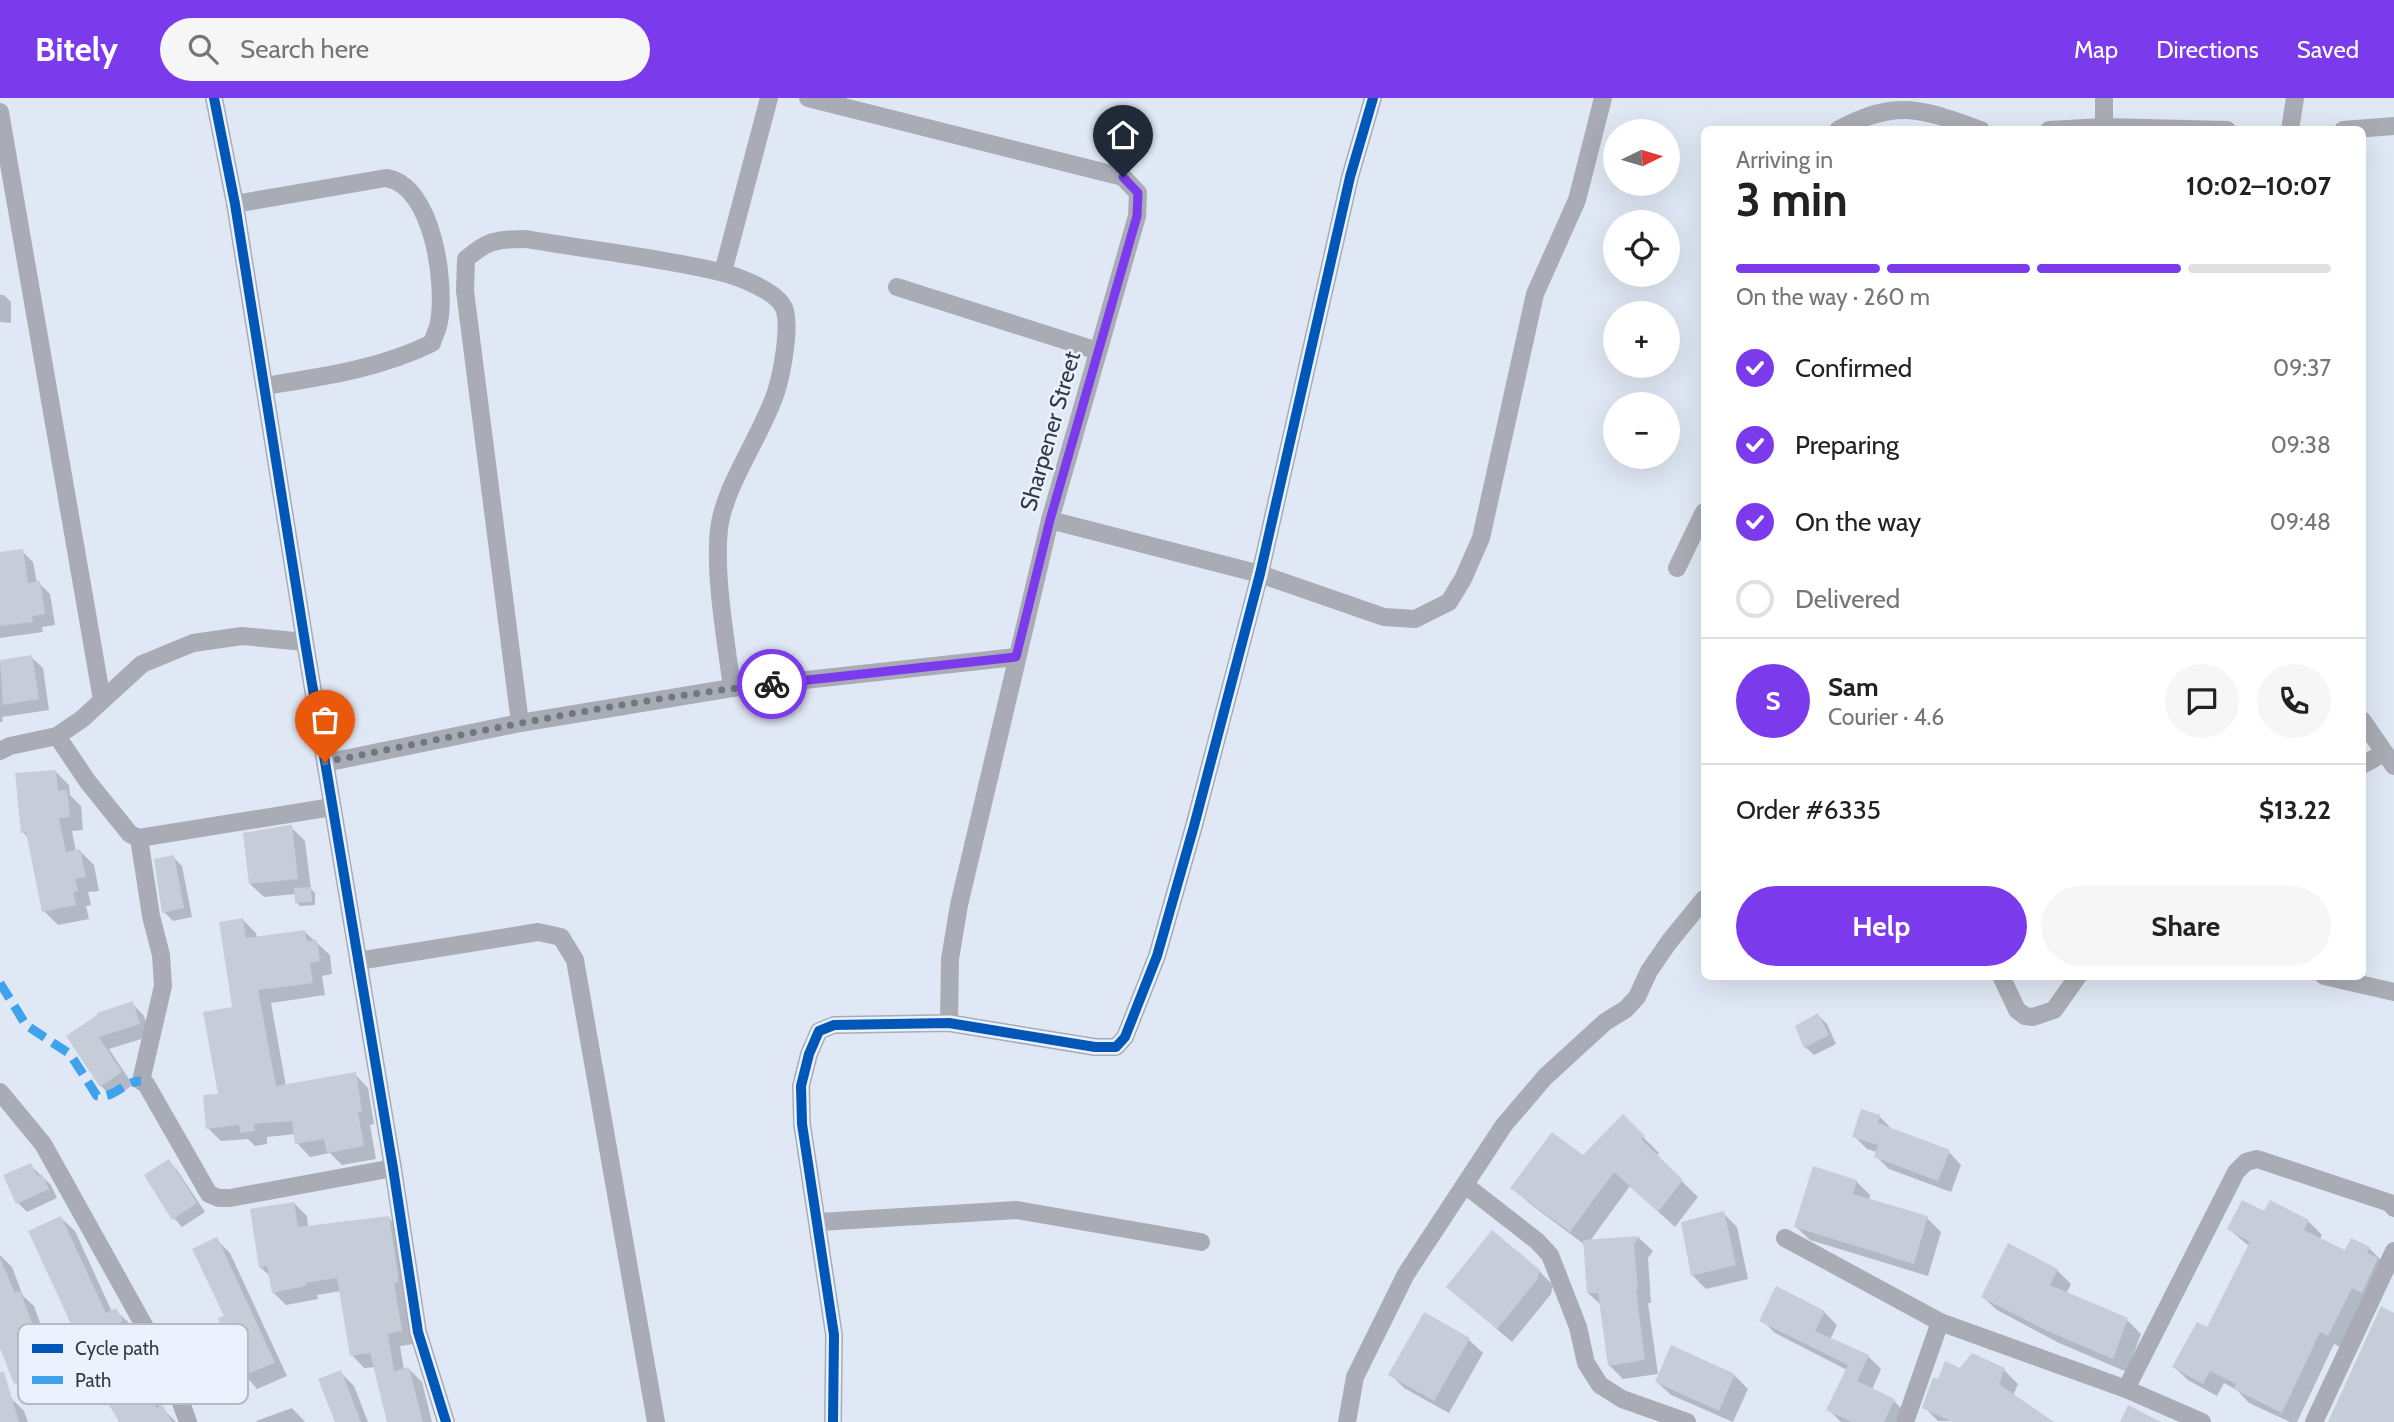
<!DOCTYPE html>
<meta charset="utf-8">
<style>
:root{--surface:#fff;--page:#f6f6f6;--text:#222;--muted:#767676;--line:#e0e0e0;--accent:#7c3aed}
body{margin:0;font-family:Cabin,sans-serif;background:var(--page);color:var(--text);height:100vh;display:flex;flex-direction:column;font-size:26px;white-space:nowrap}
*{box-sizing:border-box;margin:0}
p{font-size:23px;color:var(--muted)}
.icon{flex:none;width:38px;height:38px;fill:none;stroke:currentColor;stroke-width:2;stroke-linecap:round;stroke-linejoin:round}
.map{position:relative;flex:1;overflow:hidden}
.panel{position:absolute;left:1701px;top:28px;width:665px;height:854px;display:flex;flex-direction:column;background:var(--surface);border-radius:10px;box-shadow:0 7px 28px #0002}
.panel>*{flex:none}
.needle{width:46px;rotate:85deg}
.buttons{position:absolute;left:1603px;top:21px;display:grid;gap:14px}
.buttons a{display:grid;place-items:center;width:77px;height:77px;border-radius:50%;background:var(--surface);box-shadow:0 7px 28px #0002;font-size:35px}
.pin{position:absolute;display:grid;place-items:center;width:60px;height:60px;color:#fff;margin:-72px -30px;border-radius:50% 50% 50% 0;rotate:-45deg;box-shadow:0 0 7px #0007}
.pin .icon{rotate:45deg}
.courier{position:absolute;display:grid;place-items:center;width:70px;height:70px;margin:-35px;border:5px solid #7c3aed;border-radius:50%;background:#fff;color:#222;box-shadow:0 2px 9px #0007}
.overview em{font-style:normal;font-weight:700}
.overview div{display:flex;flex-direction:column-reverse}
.overview{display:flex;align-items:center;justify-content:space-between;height:119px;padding:0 35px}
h1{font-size:46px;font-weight:700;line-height:52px}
.bar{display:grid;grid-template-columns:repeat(4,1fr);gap:10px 7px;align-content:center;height:84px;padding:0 35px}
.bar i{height:9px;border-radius:5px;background:var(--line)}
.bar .on{background:var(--accent)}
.bar p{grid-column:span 4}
.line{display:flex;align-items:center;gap:18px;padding:0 35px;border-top:2px solid var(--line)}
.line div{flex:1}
.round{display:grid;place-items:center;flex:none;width:74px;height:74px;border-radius:37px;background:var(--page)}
ol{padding:0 35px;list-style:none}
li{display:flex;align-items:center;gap:21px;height:77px}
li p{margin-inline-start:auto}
li .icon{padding:7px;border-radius:50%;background:var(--accent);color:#fff;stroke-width:4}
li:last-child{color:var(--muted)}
li i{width:38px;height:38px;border:4px solid var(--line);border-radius:50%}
.cta{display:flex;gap:14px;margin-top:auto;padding:14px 35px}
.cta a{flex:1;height:80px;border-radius:42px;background:var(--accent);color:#fff;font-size:28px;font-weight:700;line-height:80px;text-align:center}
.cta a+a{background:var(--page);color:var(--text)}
header{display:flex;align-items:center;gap:42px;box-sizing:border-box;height:98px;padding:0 35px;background:var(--accent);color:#fff}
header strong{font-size:33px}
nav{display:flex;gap:38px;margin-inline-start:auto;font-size:24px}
.search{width:490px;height:63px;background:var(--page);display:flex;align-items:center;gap:18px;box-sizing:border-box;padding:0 24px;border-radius:38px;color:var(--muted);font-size:26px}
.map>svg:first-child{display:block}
</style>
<header>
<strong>Bitely</strong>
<div class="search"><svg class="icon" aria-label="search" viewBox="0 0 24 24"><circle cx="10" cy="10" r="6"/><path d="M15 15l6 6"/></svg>Search here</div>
<nav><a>Map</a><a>Directions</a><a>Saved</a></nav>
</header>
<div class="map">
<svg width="2394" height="1324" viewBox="0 0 2394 1324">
<rect width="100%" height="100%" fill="#e0e8f5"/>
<g fill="#0003">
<path d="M0,197H4L11,204V225L0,224Z"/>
<path d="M22,453L33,464L37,485H39L50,496L55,527L42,529L43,534L0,540V456Z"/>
<path d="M31,559L43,570L49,612L2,619L3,624H0V564Z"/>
<path d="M55,673L69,687L70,697L81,708L83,732L72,733L76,754L80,753L94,767L99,793L88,794L91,807L86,808L89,821L58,827L44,813L29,741L23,734Z"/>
<path d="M291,729L305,743L311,791L315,795V807L300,808L296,804V796L264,799L250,786Z"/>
<path d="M173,759L182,768L192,819L173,823L164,814Z"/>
<path d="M243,822L256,835L257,841L305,834L330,857L332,876L322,878L325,897L271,905L286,988L355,976L368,990L374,1026L370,1027L376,1061L342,1067L330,1055L310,1059L297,1045L296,1036L267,1039V1046L255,1048L248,1041L221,1043L208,1030L220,997L234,910Z"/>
<path d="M132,905L144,918L151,938L109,951L133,987L113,1000L101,988L68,939Z"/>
<path d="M1818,917L1827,926L1836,946L1814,957L1805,949Z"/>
<path d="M1879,1018L1892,1031L1949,1054L1961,1067L1951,1094L1889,1071L1876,1058L1877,1054L1867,1051L1854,1038Z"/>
<path d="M1623,1019L1659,1055L1656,1058L1698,1099L1675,1129L1630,1088L1590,1143L1639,1140L1653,1153L1648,1160L1651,1205H1648L1658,1276L1623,1281L1609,1267L1601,1207L1588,1195L1585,1147L1529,1105L1513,1090L1583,1059Z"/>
<path d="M169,1063L177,1072L205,1114L182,1129L174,1120Z"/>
<path d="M30,1067L51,1087L57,1100L27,1114L18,1105L5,1078Z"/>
<path d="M1856,1083L1870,1097L1869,1102L1927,1120L1941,1134L1928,1178L1810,1142L1796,1129Z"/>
<path d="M294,1105L307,1118L308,1130L388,1119L401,1132L414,1246L400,1248L404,1272L409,1271L422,1284L432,1324H389L375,1269L364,1270L352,1257L341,1193L317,1197L318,1201L286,1207L273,1194L271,1179L260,1169Z"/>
<path d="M1723,1115L1737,1129L1748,1181L1706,1191L1692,1177Z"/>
<path d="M2265,1115L2308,1123L2322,1137L2320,1141L2346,1154L2369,1150L2383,1164L2342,1250L2334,1246L2297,1324H2290L2249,1305L2237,1292L2224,1285L2217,1298L2188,1282L2174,1269L2207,1231L2250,1149L2229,1131Z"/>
<path d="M61,1120L75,1133L112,1214L115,1212L129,1225L135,1237L131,1240L135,1249L130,1252L135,1263L104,1278L91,1264L30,1134Z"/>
<path d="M216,1141L230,1155L287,1278L257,1291L233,1263L226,1236L227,1219Z"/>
<path d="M2008,1148L2057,1172L2071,1186L2066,1196L2127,1222L2141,1236L2127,1274L2059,1245L1997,1212L1983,1199Z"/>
<path d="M0,1157L12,1169L23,1198L34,1208L43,1233L51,1241L63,1271L56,1274L61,1286L30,1299L16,1285L0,1245Z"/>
<path d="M1539,1173L1553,1187L1551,1196L1512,1244L1448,1189Z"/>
<path d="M1824,1214L1837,1227L1830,1242L1868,1258L1881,1271L1872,1292L1894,1303L1907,1316L1903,1324H1841L1828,1311L1847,1272L1775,1235L1762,1222Z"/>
<path d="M1469,1242L1483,1255L1449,1315L1404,1290L1391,1277Z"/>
<path d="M1973,1257L2004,1272L2018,1286L2013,1298L2051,1324L1938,1323L1924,1309L1938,1283L1961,1272Z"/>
<path d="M340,1274L354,1288L368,1324H337Z"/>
<path d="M1734,1277L1748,1291L1733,1324L1671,1297L1657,1284Z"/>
<path d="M143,1289L161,1309L176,1324H121Z"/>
<path d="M10,1299L24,1313L28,1324H0V1302Z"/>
<path d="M292,1310L305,1324H257L256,1323Z"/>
</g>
<g fill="#c7cdd8">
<path d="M23,451L28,485L40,483L45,516L32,518L33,524L0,528V454Z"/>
<path d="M32,557L39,601L3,607L0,562Z"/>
<path d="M56,672L58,693L67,692L70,719L59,720L66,754L80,751L86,779L75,781L78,793L73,794L76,807L42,814L26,734L21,735L15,675Z"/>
<path d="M289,727H292L298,781L249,786L243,735Z"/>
<path d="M174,757L184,810L162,815L154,761Z"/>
<path d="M311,789L312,804L295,805L294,790Z"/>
<path d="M243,820L246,840L305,832L307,843L317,842L320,863L310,865L313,885L258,892L276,988L356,974L362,1014H358L364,1048L327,1055L324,1041L295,1046L292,1023L254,1026L255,1033L240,1035L239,1027L206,1031L203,997L218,996L203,914L232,909L219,824Z"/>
<path d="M133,903L140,926L99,939L122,974L100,989L66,938L97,917V915Z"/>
<path d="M1818,915L1829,937L1804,950L1795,928Z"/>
<path d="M1861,1011L1880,1017L1878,1025L1950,1052L1938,1083L1874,1059L1878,1047L1852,1039Z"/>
<path d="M1623,1016L1645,1038L1641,1041L1683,1082L1658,1114L1614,1074L1570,1134L1510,1090L1552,1034L1583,1057Z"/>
<path d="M169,1061L197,1105L172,1122L144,1077Z"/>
<path d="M31,1065L37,1078L42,1076L49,1091L16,1106L3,1077Z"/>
<path d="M1813,1068L1857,1082L1853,1096L1928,1118L1914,1166L1794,1129Z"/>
<path d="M2242,1102L2264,1113L2270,1102L2309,1122L2304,1132L2345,1152L2351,1140L2370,1149L2367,1155L2378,1160L2362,1195L2352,1190L2328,1238L2320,1234L2282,1315L2234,1291L2236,1286L2210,1273L2203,1286L2172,1269L2197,1224L2207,1229L2250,1144L2227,1131Z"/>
<path d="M294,1104L298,1129L389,1118L399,1184L394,1185L402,1233L388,1236L394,1273L409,1269L423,1324H387L370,1255L350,1258L337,1180L305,1185L306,1188L272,1195L267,1168L259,1170L250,1111Z"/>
<path d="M1724,1113L1736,1167L1691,1178L1681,1124Z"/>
<path d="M61,1118L106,1215L116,1210L123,1223L118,1226L123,1235L117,1238L122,1249L89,1265L28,1133Z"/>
<path d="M1492,1132L1540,1172L1537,1182L1497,1231L1446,1189Z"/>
<path d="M1640,1138L1634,1146L1638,1192H1636L1645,1262L1608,1268L1598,1195H1587L1583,1142Z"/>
<path d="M217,1139L275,1265L241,1278L235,1263L232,1264L221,1236L224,1235L218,1220L224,1218L192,1151Z"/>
<path d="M2008,1145L2058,1171L2050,1187L2128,1220L2113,1261L2043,1231L1981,1199Z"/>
<path d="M0,1160L15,1195L20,1193L33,1227L38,1226L50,1258L43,1260L48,1272L14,1286L0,1250Z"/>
<path d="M1776,1188L1825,1213L1815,1233L1869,1257L1857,1283L1895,1301L1884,1324H1852L1826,1312L1848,1267L1759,1223Z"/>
<path d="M2381,1208L2394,1215V1324H2328Z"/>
<path d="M1424,1214L1470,1240L1434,1303L1388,1277Z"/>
<path d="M1671,1247L1735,1276L1719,1313L1655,1284Z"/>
<path d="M1972,1255L2005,1270L1999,1286L2054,1324H1953L1922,1310L1933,1279L1938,1281L1945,1263L1960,1270Z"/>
<path d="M341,1272L361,1324H335L318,1281Z"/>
<path d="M0,1274H4L19,1324H0Z"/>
<path d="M143,1287L157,1310L162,1306L172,1324H119L109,1307Z"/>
<path d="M2128,1307L2161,1324H2120Z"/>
</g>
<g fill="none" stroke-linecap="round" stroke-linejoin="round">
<g stroke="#a9acb4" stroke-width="18">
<path d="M214,0L235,106L305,544L393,1070L418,1234L446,1324"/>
<path d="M808,0L1123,79L1138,95L1137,118L1050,422L959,807L950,861L949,925"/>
<path d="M2104,0V29"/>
<path d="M0,14L102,602"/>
<path d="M1838,32C1897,0 1921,11 1981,32"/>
<path d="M2049,32L2104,29L2227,32"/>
<path d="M2290,32L2295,0"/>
<path d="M2343,32L2394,28"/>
<path d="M235,106L386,80C433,87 446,185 439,224C438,231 434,238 432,245C380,271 321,279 264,288"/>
<path d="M723,174L769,0"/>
<path d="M897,189L1098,253"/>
<path d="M1050,422L1260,476L1384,519L1415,521L1449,504L1463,481L1481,440L1535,196L1577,102L1603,0"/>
<path d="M1677,470L1704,414"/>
<path d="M2362,622L2394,668"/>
<path d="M520,625L465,193L466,161C488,142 497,141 526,141C590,152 657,159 720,174C737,178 777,193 784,210C791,228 782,275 776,294C762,337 724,388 719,431C714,478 726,542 732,590"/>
<path d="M57,638L88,684L130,736L139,740L332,709"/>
<path d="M0,653L10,648L57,638L82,621L142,566L193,545L242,538L305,544"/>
<path d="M325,665L520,625L732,590L1016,559"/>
<path d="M2362,667L2384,655"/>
<path d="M139,740L151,818L161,857L163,888L141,983L146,986L209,1096L219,1100H230L393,1070"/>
<path d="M358,863L538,834L561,839L575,862L656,1324"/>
<path d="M2001,878L2017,912L2025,918L2033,919L2054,912L2078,878"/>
<path d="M2324,878L2394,894"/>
<path d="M0,994L43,1046L170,1274L188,1324"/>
<path d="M1465,1087L1537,1143L1550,1157L1578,1229L1586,1265L1600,1287L1622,1301L1687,1324"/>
<path d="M819,1124L1017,1112L1201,1144"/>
<path d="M1785,1140L1940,1224L2126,1291L2202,1324"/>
<path d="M2126,1291L2236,1074L2246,1064L2257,1061L2390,1105L2394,1110"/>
<path d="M833,1324L834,1237L802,1026L801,988L809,956L819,933L834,927L949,925L1095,949H1116L1125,939L1157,858L1194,728L1260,476L1350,79L1373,0"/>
<path d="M1347,1324L1355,1279L1406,1176L1504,1027L1545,979L1605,924L1626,911L1637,899L1649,873L1669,844L1704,801"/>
<path d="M1905,1324L1940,1224"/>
<path d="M2314,1324L2394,1153"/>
</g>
<path stroke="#3ea3ec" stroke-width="9" stroke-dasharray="18 9" stroke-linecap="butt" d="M0,885L26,927L70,956L97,998C114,1001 124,983 141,983"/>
<defs>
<g id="cycleway">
<path d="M214,0L235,106L305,544L393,1070L418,1234L446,1324"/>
<path d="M833,1324L834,1237L802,1026L801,988L809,956L819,933L834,927L949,925L1095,949H1116L1125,939L1157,858L1194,728L1260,476L1350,79L1373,0"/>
</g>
</defs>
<use href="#cycleway" stroke="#ebf2fe" stroke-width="15"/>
<use href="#cycleway" stroke="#0057b8" stroke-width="10"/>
</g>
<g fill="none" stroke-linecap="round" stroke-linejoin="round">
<path stroke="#707783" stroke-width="7" stroke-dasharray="0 12.6" d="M325,664C473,635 622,602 772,586"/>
<path stroke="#7c3aed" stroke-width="9" d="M772,586L1016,559L1050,422L1137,118L1138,95L1123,79"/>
</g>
<g text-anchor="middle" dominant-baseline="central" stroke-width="5" stroke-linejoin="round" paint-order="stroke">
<g font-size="23" fill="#333a46" stroke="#ebf2fe">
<text transform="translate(1050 333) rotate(-74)">Sharpener Street</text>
</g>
</g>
<rect x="18" y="1226" width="230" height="80" rx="10" fill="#ebf2fe" stroke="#b4bbc7" stroke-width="2"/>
<rect x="32" y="1246" width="31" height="9" fill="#0057b8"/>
<rect x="32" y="1278" width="31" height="8" fill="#3ea3ec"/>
<g font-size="19" fill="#333a46">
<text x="75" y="1257">Cycle path</text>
<text x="75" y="1289">Path</text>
</g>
</svg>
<div class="buttons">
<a><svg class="needle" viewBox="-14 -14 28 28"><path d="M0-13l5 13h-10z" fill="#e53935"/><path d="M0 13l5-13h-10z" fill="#767676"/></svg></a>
<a><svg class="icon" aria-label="locate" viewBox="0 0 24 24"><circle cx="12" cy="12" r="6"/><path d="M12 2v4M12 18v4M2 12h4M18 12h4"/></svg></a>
<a>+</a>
<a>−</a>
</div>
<div class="pin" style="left:325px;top:664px;background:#ea580c"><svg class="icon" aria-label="bag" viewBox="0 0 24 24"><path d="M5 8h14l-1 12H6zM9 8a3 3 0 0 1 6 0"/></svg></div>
<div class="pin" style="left:1123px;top:79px;background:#1f2937"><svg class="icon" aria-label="home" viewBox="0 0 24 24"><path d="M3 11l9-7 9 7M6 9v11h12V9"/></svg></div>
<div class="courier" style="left:772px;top:586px"><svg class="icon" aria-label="bike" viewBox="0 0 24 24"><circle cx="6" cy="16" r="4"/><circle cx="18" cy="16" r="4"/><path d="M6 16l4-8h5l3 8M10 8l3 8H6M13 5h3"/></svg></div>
<section class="panel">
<div class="overview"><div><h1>3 min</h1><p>Arriving in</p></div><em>10:02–10:07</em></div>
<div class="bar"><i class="on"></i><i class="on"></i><i class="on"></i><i></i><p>On the way · 260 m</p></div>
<ol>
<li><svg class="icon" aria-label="check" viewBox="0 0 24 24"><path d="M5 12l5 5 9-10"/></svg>Confirmed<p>09:37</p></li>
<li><svg class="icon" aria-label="check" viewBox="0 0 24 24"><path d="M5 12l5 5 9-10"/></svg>Preparing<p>09:38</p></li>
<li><svg class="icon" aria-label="check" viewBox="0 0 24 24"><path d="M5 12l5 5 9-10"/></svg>On the way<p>09:48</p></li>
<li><i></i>Delivered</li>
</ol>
<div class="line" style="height:126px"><b class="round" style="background:var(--accent);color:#fff">S</b><div><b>Sam</b><p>Courier · 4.6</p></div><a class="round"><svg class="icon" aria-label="chat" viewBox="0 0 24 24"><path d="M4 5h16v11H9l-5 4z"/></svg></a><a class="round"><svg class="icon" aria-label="phone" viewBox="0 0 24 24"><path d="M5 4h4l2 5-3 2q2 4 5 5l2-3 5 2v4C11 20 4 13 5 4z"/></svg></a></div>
<div class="line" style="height:91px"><div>Order #6335</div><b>$13.22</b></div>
<div class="cta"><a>Help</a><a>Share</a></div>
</section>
</div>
